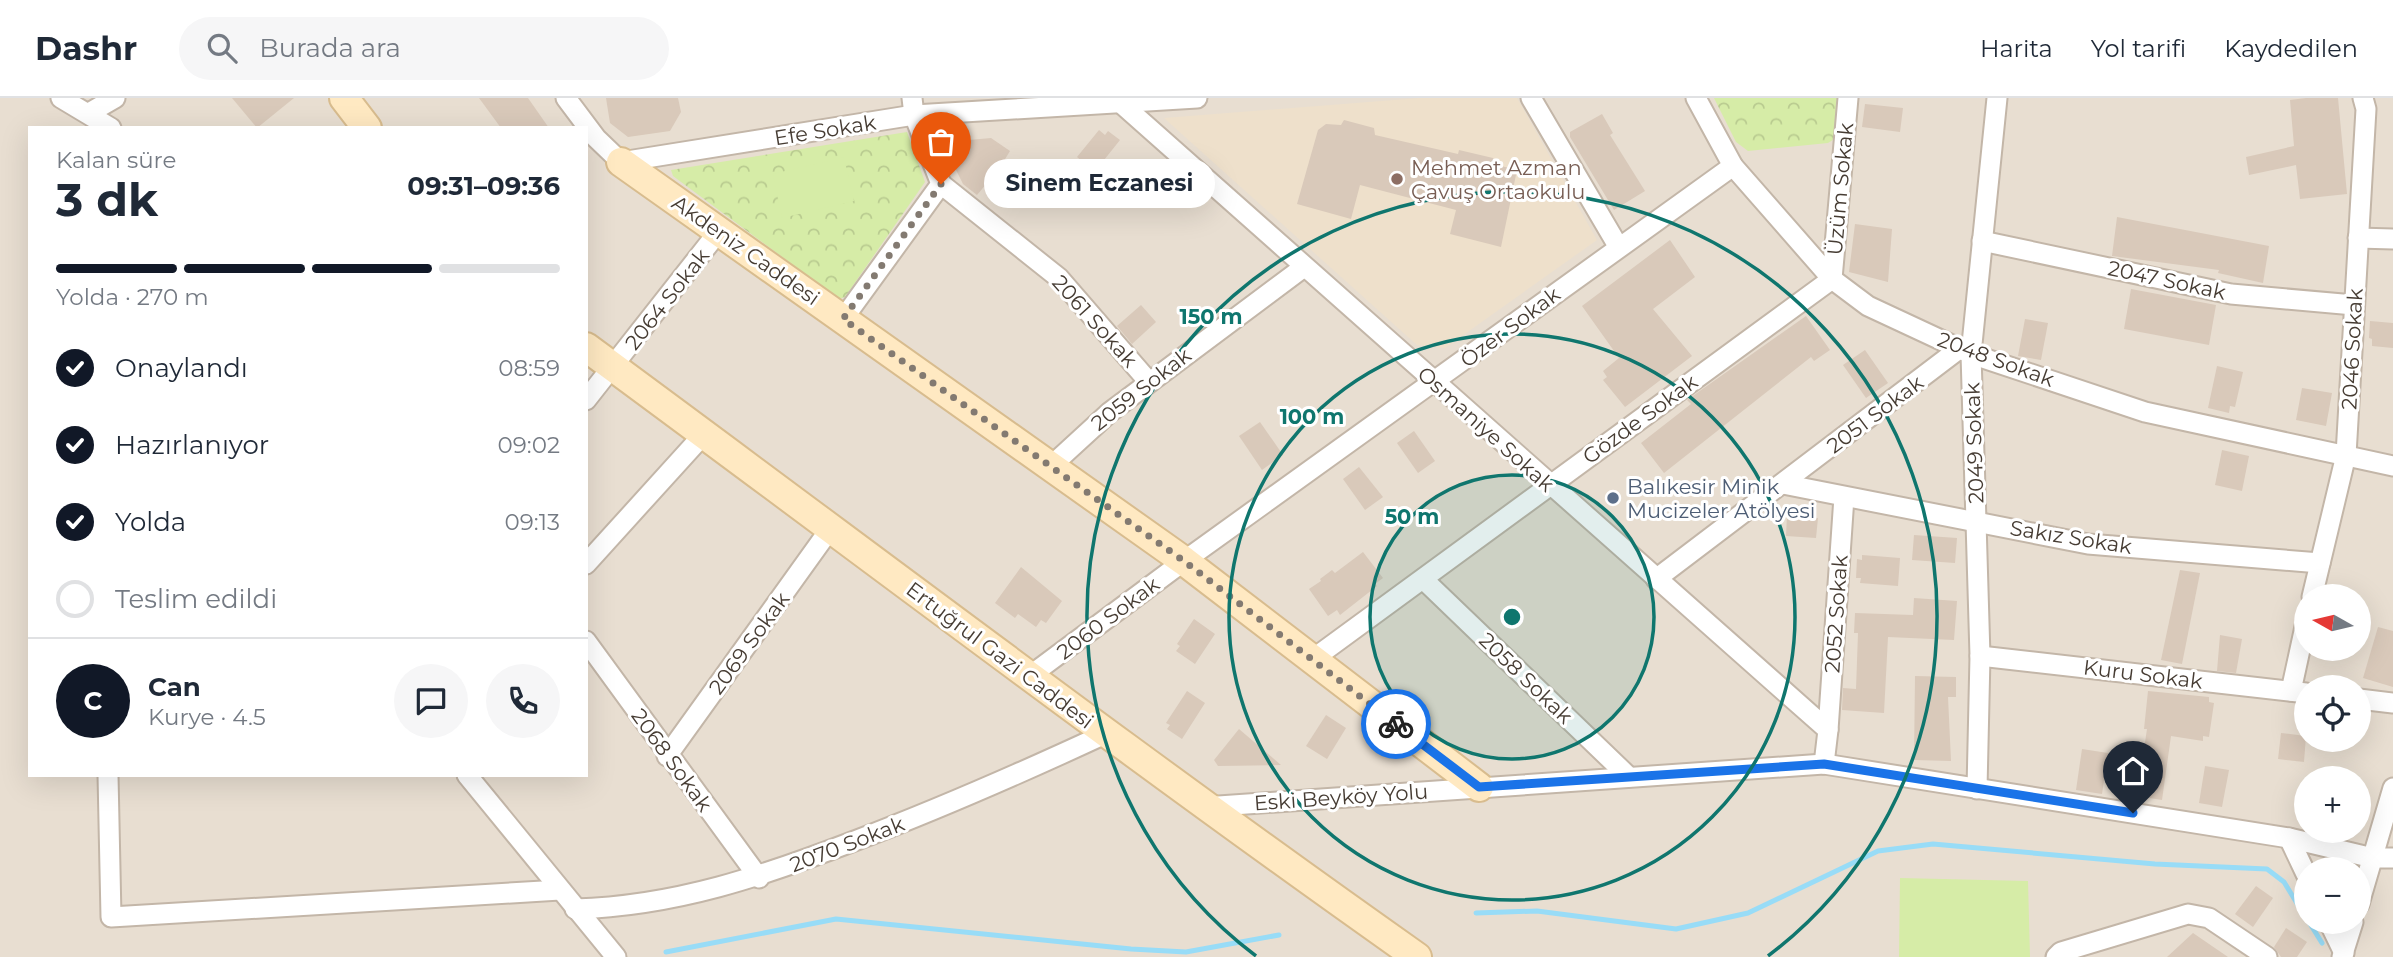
<!DOCTYPE html>
<html lang="tr">
<meta charset="utf-8">
<style>
:root{--surface:#fff;--page:#f6f6f7;--text:#1f2937;--muted:#747a83;--line:#e0e1e3;--accent:#111827}
body{margin:0;font-family:Montserrat,sans-serif;background:var(--page);color:var(--text);height:100vh;display:flex;flex-direction:column;font-size:26px;white-space:nowrap}
*{box-sizing:border-box;margin:0}
p{font-size:23px;color:var(--muted)}
.icon{flex:none;width:38px;height:38px;fill:none;stroke:currentColor;stroke-width:2;stroke-linecap:round;stroke-linejoin:round}
.map{position:relative;flex:1;overflow:hidden}
.side{position:absolute;left:28px;top:28px;width:560px;height:651px;display:flex;flex-direction:column;background:var(--surface);border-radius:0px;box-shadow:0 7px 28px #0002}
.side>*{flex:none}
.needle{width:46px;rotate:278deg}
.tools{position:absolute;left:2294px;top:486px;display:grid;gap:14px}
.tools a{display:grid;place-items:center;width:77px;height:77px;border-radius:50%;background:var(--surface);box-shadow:0 7px 28px #0002;font-size:35px}
.pin{position:absolute;display:grid;place-items:center;width:60px;height:60px;color:#fff;margin:-72px -30px;border-radius:50% 50% 50% 0;rotate:-45deg;box-shadow:0 0 7px #0007}
.pin .icon{rotate:45deg}
.courier{position:absolute;display:grid;place-items:center;width:70px;height:70px;margin:-35px;border:5px solid #1a73e8;border-radius:50%;background:#fff;color:#222;box-shadow:0 2px 9px #0007}
.bubble{position:absolute;height:49px;border-radius:24px;background:var(--surface);box-shadow:0 7px 28px #0002;font-size:23px;font-weight:700;line-height:49px;text-align:center}
.summary em{font-style:normal;font-weight:700}
.summary div{display:flex;flex-direction:column-reverse}
.summary{display:flex;align-items:center;justify-content:space-between;height:119px;padding:0 28px}
h1{font-size:46px;font-weight:700;line-height:52px}
.bar{display:grid;grid-template-columns:repeat(4,1fr);gap:10px 7px;align-content:center;height:84px;padding:0 28px}
.bar i{height:9px;border-radius:5px;background:var(--line)}
.bar .current{background:var(--accent)}
.bar p{grid-column:span 4}
.line{display:flex;align-items:center;gap:18px;padding:0 28px;border-top:2px solid var(--line)}
.line div{flex:1}
.round{display:grid;place-items:center;flex:none;width:74px;height:74px;border-radius:37px;background:var(--page)}
ol{padding:0 28px;list-style:none}
li{display:flex;align-items:center;gap:21px;height:77px}
li p{margin-inline-start:auto}
li .icon{padding:7px;border-radius:50%;background:var(--accent);color:#fff;stroke-width:4}
li:last-child{color:var(--muted)}
li i{width:38px;height:38px;border:4px solid var(--line);border-radius:50%}
header{display:flex;align-items:center;gap:42px;box-sizing:border-box;height:98px;padding:0 35px;background:var(--surface);border-bottom:2px solid var(--line)}
header strong{font-size:33px}
nav{display:flex;gap:38px;margin-inline-start:auto;font-size:24px}
.search{width:490px;height:63px;background:var(--page);display:flex;align-items:center;gap:18px;box-sizing:border-box;padding:0 24px;border-radius:38px;color:var(--muted);font-size:26px}
.map>svg:first-child{display:block}
</style>
<header>
<strong>Dashr</strong>
<div class="search"><svg class="icon" aria-label="search" viewBox="0 0 24 24"><circle cx="10" cy="10" r="6"/><path d="M15 15l6 6"/></svg>Burada ara</div>
<nav><a>Harita</a><a>Yol tarifi</a><a>Kaydedilen</a></nav>
</header>
<div class="map">
<svg width="2393" height="859" viewBox="0 0 2393 859">
<defs>
<pattern id="forest-crowns" width="20" height="18" patternUnits="userSpaceOnUse" patternTransform="scale(1.75)"><rect width="20" height="18" fill="#d6eca7"/><path d="M2 6a3 3 0 1 1 6 0M12 15a3 3 0 1 1 6 0" fill="none" stroke="#b9cb90"/></pattern>
</defs>
<rect width="100%" height="100%" fill="#f4ede3"/>
<path fill="#e8ded1" fill-rule="evenodd" d="M0,0H2393V859H0ZM30,30H586V677H30ZM2306,499H2359V551H2306ZM2306,590H2359V642H2306ZM2306,681H2359V733H2306ZM2306,772H2359V824H2306Z"/>
<path fill="#eee0cb" d="M1420,0H1517L1597,142L1445,250L1417,247L1164,20Z"/>
<g fill="url(#forest-crowns)">
<path d="M1714,0H1840L1836,40L1828,45L1748,53L1736,44Z"/>
<path d="M907,34L925,84L845,199L839,201L673,78L671,72Z"/>
</g>
<g fill="#d6eca7">
<path d="M844,59L854,103L782,120L773,76Z"/>
<path d="M1900,780L2028,783L2030,859H1899Z"/>
</g>
<g fill="none" stroke-linecap="round" stroke-linejoin="round">
<g stroke="#98dcf7" stroke-width="5">
<path d="M1476,815L1537,813L1676,831L1748,815L1878,753L1933,746L2155,766L2267,771L2284,784L2306,820"/>
<path d="M2309,824L2322,845"/>
<path d="M666,854L836,821L1131,851L1186,854L1279,837"/>
</g>
</g>
<g fill="#d9c9ba">
<path d="M232,0H294L257,30Z"/>
<path d="M479,0H528L549,30H501Z"/>
<path d="M606,0H678L681,14L670,33L628,39L610,25Z"/>
<path d="M2306,0H2338L2347,96L2300,101L2296,67L2249,77L2246,59L2294,48L2290,2Z"/>
<path d="M1865,6L1903,10L1900,34L1862,29Z"/>
<path d="M1602,16L1613,35L1610,37L1645,93L1614,112L1570,39V34Z"/>
<path d="M1344,22L1374,30L1375,37L1458,56L1459,52L1493,60L1497,67L1517,72L1501,149L1450,136L1456,112L1360,87L1351,121L1297,106L1318,32L1326,26L1341,27Z"/>
<path d="M1099,32L1105,37L1108,33L1120,42L1092,77L1080,68L1083,64L1077,59Z"/>
<path d="M991,40L1010,53L1002,66L991,71L987,85L977,97L963,86L949,58L958,43Z"/>
<path d="M2117,119L2269,148L2263,185L2218,175L2219,172L2112,158Z"/>
<path d="M1855,126L1892,131L1888,184L1849,174Z"/>
<path d="M1670,142L1695,179L1653,211L1692,258L1625,309L1603,282L1607,279L1603,273L1619,260L1582,208Z"/>
<path d="M2131,191L2216,207L2209,247L2124,231Z"/>
<path d="M1141,207L1156,224L1132,246L1117,228Z"/>
<path d="M1806,218L1830,252L1814,263L1811,259L1664,375L1641,345L1691,306L1687,302Z"/>
<path d="M2025,221L2048,225L2041,262L2018,258Z"/>
<path d="M2370,223L2393,225V250L2372,248V241L2369,240Z"/>
<path d="M1865,252L1888,285L1866,300L1843,267Z"/>
<path d="M2217,268L2243,274L2235,309L2230,308L2229,315L2208,310Z"/>
<path d="M2302,290L2332,295L2326,328L2296,322Z"/>
<path d="M1260,324L1283,357L1262,372L1239,338Z"/>
<path d="M1414,333L1435,363L1418,375L1397,345Z"/>
<path d="M2222,352L2249,358L2242,393L2215,387Z"/>
<path d="M1359,369L1383,399L1365,412L1343,381Z"/>
<path d="M1787,417L1818,420L1816,440L1786,438Z"/>
<path d="M1914,437L1957,440L1955,465L1912,462Z"/>
<path d="M1363,454L1383,480L1375,486L1377,488L1340,517L1337,512L1328,518L1309,491L1321,483L1320,481L1332,472L1335,475Z"/>
<path d="M1862,457L1900,460L1898,488L1860,485L1861,480H1856L1857,461L1862,462Z"/>
<path d="M1021,469L1062,503L1046,525L1041,522L1036,529L1018,516L1015,520L995,505Z"/>
<path d="M2180,472L2200,475L2182,566L2161,562Z"/>
<path d="M1914,500L1957,503L1954,542L1888,539L1884,615L1842,612L1843,590L1856,591L1858,535H1854L1855,515L1913,517Z"/>
<path d="M1194,521L1215,536L1195,566L1176,553L1180,548L1177,546Z"/>
<path d="M2378,529L2393,533V589L2363,580Z"/>
<path d="M2220,537L2242,541L2236,575L2217,573Z"/>
<path d="M1915,578L1956,579V599H1948L1951,663L1914,662Z"/>
<path d="M1187,593L1205,605L1182,641L1167,631L1170,627L1166,625Z"/>
<path d="M2148,593L2209,599V604L2214,605L2209,639L2203,638V643L2171,638L2162,702L2137,698L2147,631H2144Z"/>
<path d="M1326,617L1346,630L1327,661L1306,648Z"/>
<path d="M1239,631L1281,667L1218,668L1214,662Z"/>
<path d="M2281,635L2306,638L2304,664L2278,661Z"/>
<path d="M2082,651L2108,655L2102,696L2076,692Z"/>
<path d="M2205,668L2229,672L2222,709L2199,705Z"/>
<path d="M2256,788L2273,800L2253,829L2235,816Z"/>
<path d="M2286,830L2307,844L2297,859H2281L2274,849Z"/>
<path d="M2193,835L2228,859H2167Z"/>
</g>
<g fill="none" stroke-linecap="round" stroke-linejoin="round">
<defs>
<g id="street">
<path d="M61,0L111,30"/>
<path d="M566,0L596,40L621,64L914,17L1197,0"/>
<path d="M1115,0L1828,632L1824,666"/>
<path d="M1531,0L1618,148"/>
<path d="M1696,0L1733,68L1832,181L1868,208L1971,256L2145,314L2393,368"/>
<path d="M89,15L115,0"/>
<path d="M941,86L1059,180L1149,284"/>
<path d="M2358,140L2393,141"/>
<path d="M1982,143L2231,196L2354,207"/>
<path d="M843,221L941,86L914,17L912,0"/>
<path d="M586,302L719,133"/>
<path d="M1050,369L1110,314L1304,169"/>
<path d="M1783,386L2088,446L2320,465"/>
<path d="M586,466L703,337"/>
<path d="M1423,481L1629,679"/>
<path d="M1656,481L1959,251"/>
<path d="M2312,499L2346,357L2366,11L2363,0"/>
<path d="M586,543L759,780"/>
<path d="M1980,558L2306,595"/>
<path d="M1313,561L1832,181L1848,0"/>
<path d="M1031,577L1184,463L1733,68"/>
<path d="M2291,593L2306,524"/>
<path d="M2359,601L2393,605"/>
<path d="M1828,632L1844,399"/>
<path d="M667,658L830,431"/>
<path d="M108,677L111,819L560,792"/>
<path d="M467,677L616,859"/>
<path d="M1977,691L1980,558L1971,256L1997,0"/>
<path d="M1204,709L1824,666L2289,740L2373,760H2393"/>
<path d="M2289,740L2306,776"/>
<path d="M2359,806L2393,690"/>
<path d="M575,811C676,808 763,778 857,742C941,710 1023,674 1105,636"/>
<path d="M2329,824L2344,855"/>
<path d="M2056,859L2061,854L2188,816L2209,820L2267,859"/>
<path d="M2342,859L2353,824"/>
</g>
<g id="secondary">
<path d="M344,0L367,30"/>
<path d="M621,64L1184,463L1479,689"/>
<path d="M586,249C863,453 1136,661 1417,859"/>
</g>
</defs>
<use href="#street" stroke="#c3b6a8" stroke-width="23"/>
<use href="#secondary" stroke="#d8bc8e" stroke-width="32"/>
<use href="#street" stroke="#fff" stroke-width="19"/>
<use href="#secondary" stroke="#ffe9c2" stroke-width="28"/>
</g>
<g fill="none" stroke-linecap="round" stroke-linejoin="round">
<path stroke="#837a71" stroke-width="7" stroke-dasharray="0 12.6" d="M941,86L843,221L1184,463L1396,626"/>
<path stroke="#1a73e8" stroke-width="9" d="M1396,626L1479,689L1824,666L2133,715"/>
</g>
<circle cx="1512" cy="519" r="142" fill="#0f766e" fill-opacity=".12"/>
<g fill="none" stroke="#0f766e" stroke-width="3.5">
<circle cx="1512" cy="519" r="142"/>
<circle cx="1512" cy="519" r="283"/>
<path d="M1256 858A425 425 0 1 1 1768 858"/>
</g>
<circle fill="#8d6e63" stroke="#fff" stroke-width="2.5" cx="1397" cy="81" r="7"/>
<circle fill="#5c6f8a" stroke="#fff" stroke-width="2.5" cx="1613" cy="400" r="7"/>
<g text-anchor="middle" dominant-baseline="central" stroke-width="6" stroke-linejoin="round" paint-order="stroke">
<g font-size="21" fill="#463c33" stroke="#fff">
<text transform="translate(825 32) rotate(-9)">Efe Sokak</text>
<text transform="translate(1840 91) rotate(-85)">Üzüm Sokak</text>
<text transform="translate(746 152) rotate(35)">Akdeniz Caddesi</text>
<text transform="translate(2167 182) rotate(12)">2047 Sokak</text>
<text transform="translate(667 201) rotate(-52)">2064 Sokak</text>
<text transform="translate(1095 223) rotate(48)">2061 Sokak</text>
<text transform="translate(1510 229) rotate(-37)">Özer Sokak</text>
<text transform="translate(2352 251) rotate(-87)">2046 Sokak</text>
<text transform="translate(1996 261) rotate(20)">2048 Sokak</text>
<text transform="translate(1141 291) rotate(-38)">2059 Sokak</text>
<text transform="translate(1875 316) rotate(-37)">2051 Sokak</text>
<text transform="translate(1640 321) rotate(-36)">Gözde Sokak</text>
<text transform="translate(1486 331) rotate(42)">Osmaniye Sokak</text>
<text transform="translate(1974 345) rotate(-92)">2049 Sokak</text>
<text transform="translate(2071 439) rotate(9)">Sakız Sokak</text>
<text transform="translate(1836 516) rotate(-86)">2052 Sokak</text>
<text transform="translate(1108 520) rotate(-37)">2060 Sokak</text>
<text transform="translate(749 545) rotate(-54)">2069 Sokak</text>
<text transform="translate(1000 557) rotate(37)">Ertuğrul Gazi Caddesi</text>
<text transform="translate(2143 576) rotate(7)">Kuru Sokak</text>
<text transform="translate(1526 580) rotate(44)">2058 Sokak</text>
<text transform="translate(672 662) rotate(54)">2068 Sokak</text>
<text transform="translate(1341 699) rotate(-4)">Eski Beyköy Yolu</text>
<text transform="translate(847 746) rotate(-21)">2070 Sokak</text>
</g>
<g font-size="21" fill="#785e54" stroke="#fff" text-anchor="start">
<text x="1411" y="69">Mehmet Azman<tspan x="1411" dy="24">Çavuş Ortaokulu</tspan></text>
</g>
<g font-size="21" fill="#4e5e75" stroke="#fff" text-anchor="start">
<text x="1627" y="388">Balıkesir Minik<tspan x="1627" dy="24">Mucizeler Atölyesi</tspan></text>
</g>
</g>
<circle cx="1512" cy="519" r="10" fill="#0f766e" stroke="#fff" stroke-width="3.5"/>
<g font-size="21" text-anchor="middle" font-weight="bold" fill="#0f766e" stroke="#fff" stroke-width="6" stroke-linejoin="round" paint-order="stroke">
<text x="1211" y="226">150 m</text>
<text x="1312" y="326">100 m</text>
<text x="1412" y="426">50 m</text>
</g>
</svg>
<div class="tools">
<a><svg class="needle" viewBox="-14 -14 28 28"><path d="M0-13l5 13h-10z" fill="#e53935"/><path d="M0 13l5-13h-10z" fill="#747a83"/></svg></a>
<a><svg class="icon" aria-label="locate" viewBox="0 0 24 24"><circle cx="12" cy="12" r="6"/><path d="M12 2v4M12 18v4M2 12h4M18 12h4"/></svg></a>
<a>+</a>
<a>−</a>
</div>
<div class="pin" style="left:941px;top:86px;background:#ea580c"><svg class="icon" aria-label="bag" viewBox="0 0 24 24"><path d="M5 8h14l-1 12H6zM9 8a3 3 0 0 1 6 0"/></svg></div>
<div class="pin" style="left:2133px;top:715px;background:#1f2937"><svg class="icon" aria-label="home" viewBox="0 0 24 24"><path d="M3 11l9-7 9 7M6 9v11h12V9"/></svg></div>
<div class="courier" style="left:1396px;top:626px"><svg class="icon" aria-label="bike" viewBox="0 0 24 24"><circle cx="6" cy="16" r="4"/><circle cx="18" cy="16" r="4"/><path d="M6 16l4-8h5l3 8M10 8l3 8H6M13 5h3"/></svg></div>
<div class="bubble" style="left:984px;top:61px;width:231px">Sinem Eczanesi</div>
<section class="side">
<div class="summary"><div><h1>3 dk</h1><p>Kalan süre</p></div><em>09:31–09:36</em></div>
<div class="bar"><i class="current"></i><i class="current"></i><i class="current"></i><i></i><p>Yolda · 270 m</p></div>
<ol>
<li><svg class="icon" aria-label="check" viewBox="0 0 24 24"><path d="M5 12l5 5 9-10"/></svg>Onaylandı<p>08:59</p></li>
<li><svg class="icon" aria-label="check" viewBox="0 0 24 24"><path d="M5 12l5 5 9-10"/></svg>Hazırlanıyor<p>09:02</p></li>
<li><svg class="icon" aria-label="check" viewBox="0 0 24 24"><path d="M5 12l5 5 9-10"/></svg>Yolda<p>09:13</p></li>
<li><i></i>Teslim edildi</li>
</ol>
<div class="line" style="height:126px"><b class="round" style="background:var(--accent);color:#fff">C</b><div><b>Can</b><p>Kurye · 4.5</p></div><a class="round"><svg class="icon" aria-label="chat" viewBox="0 0 24 24"><path d="M4 5h16v11H9l-5 4z"/></svg></a><a class="round"><svg class="icon" aria-label="phone" viewBox="0 0 24 24"><path d="M5 4h4l2 5-3 2q2 4 5 5l2-3 5 2v4C11 20 4 13 5 4z"/></svg></a></div>
</section>
</div>
